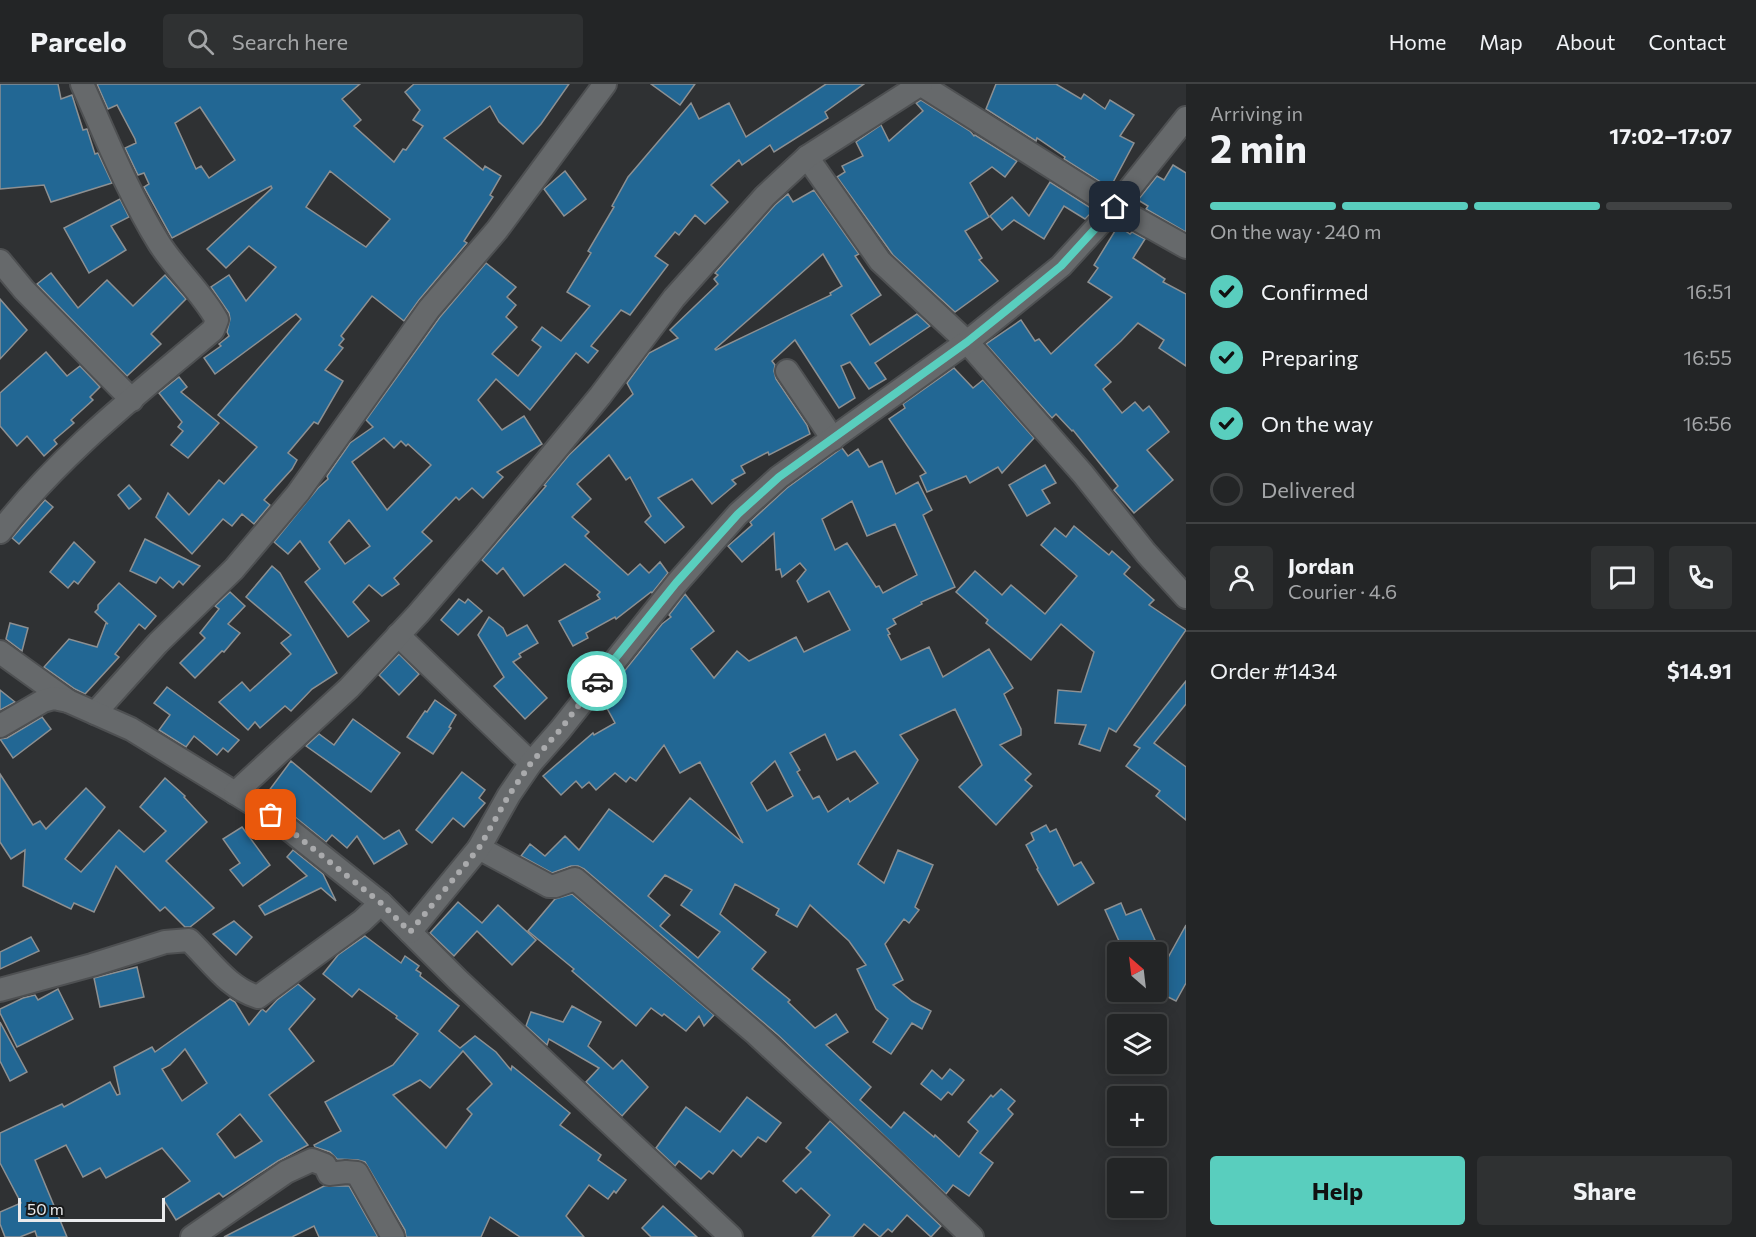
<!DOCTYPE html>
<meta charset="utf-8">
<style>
:root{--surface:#232526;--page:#2f3132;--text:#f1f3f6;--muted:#a3a5a7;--line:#404243;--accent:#59cebe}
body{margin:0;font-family:Commissioner,sans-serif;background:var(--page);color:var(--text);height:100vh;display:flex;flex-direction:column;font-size:22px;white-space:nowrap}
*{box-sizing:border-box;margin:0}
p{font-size:20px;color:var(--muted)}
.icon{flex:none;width:33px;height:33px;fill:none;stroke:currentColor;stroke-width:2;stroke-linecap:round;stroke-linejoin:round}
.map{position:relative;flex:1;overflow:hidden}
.details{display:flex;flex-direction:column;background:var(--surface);width:570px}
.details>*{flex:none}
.needle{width:39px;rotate:332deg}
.buttons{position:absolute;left:1107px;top:858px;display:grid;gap:12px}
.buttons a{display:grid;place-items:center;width:60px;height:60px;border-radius:6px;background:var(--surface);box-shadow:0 3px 15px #0003,0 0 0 2px var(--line);font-size:30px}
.scale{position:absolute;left:18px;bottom:15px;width:147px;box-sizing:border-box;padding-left:6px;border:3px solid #eaebed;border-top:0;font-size:16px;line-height:21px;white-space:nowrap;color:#eaebed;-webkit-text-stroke:4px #18191a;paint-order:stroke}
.pin{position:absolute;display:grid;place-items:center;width:51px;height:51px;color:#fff;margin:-26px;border-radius:12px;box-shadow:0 3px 9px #0006}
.courier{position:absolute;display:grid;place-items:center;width:60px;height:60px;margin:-30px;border:4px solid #59cebe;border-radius:50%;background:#fff;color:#222;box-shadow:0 2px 8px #0007}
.overview em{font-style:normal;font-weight:700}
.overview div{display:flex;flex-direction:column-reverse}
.overview{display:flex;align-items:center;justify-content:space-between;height:102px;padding:0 24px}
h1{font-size:39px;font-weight:700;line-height:45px}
.bar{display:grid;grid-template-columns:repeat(4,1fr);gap:9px 6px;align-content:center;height:72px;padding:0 24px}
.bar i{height:8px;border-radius:4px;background:var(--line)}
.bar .on{background:var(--accent)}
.bar p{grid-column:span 4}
.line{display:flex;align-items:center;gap:15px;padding:0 24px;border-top:2px solid var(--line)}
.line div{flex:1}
.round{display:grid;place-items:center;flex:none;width:63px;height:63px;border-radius:6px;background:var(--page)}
ol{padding:0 24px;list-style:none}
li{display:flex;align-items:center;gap:18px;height:66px}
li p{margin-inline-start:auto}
li .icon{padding:6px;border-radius:50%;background:var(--accent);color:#111;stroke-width:4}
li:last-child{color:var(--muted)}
li i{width:33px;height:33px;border:3px solid var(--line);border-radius:50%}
.action{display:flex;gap:12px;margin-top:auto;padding:12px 24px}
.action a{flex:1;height:69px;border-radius:6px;background:var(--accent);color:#111;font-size:24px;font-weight:700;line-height:69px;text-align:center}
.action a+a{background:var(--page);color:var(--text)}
header{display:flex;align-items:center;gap:36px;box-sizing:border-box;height:84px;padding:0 30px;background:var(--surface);border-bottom:2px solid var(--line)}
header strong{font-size:28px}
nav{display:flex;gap:33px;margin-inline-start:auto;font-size:21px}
.search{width:420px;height:54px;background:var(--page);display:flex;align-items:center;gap:15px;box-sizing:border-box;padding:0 21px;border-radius:6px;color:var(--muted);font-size:22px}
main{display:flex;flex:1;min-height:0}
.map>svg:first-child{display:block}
</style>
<header>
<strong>Parcelo</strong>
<div class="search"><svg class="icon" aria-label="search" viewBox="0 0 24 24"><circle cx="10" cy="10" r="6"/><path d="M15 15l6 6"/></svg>Search here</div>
<nav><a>Home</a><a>Map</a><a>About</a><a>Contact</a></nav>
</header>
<main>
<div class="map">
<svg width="1186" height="1153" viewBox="0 0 1186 1153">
<rect width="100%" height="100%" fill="#2f3133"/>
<g fill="#226794" stroke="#8d9092" stroke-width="1.5" fill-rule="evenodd">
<path d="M0,0H58L61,15L72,11L83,46L87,45L95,70L98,69L112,99L51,118L44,101L0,105Z"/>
<path d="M97,0H360L342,15L361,36L354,42L394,78L403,65L406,66L423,42L413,36L420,26L405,8L414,0H569L541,40L523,60L499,38L490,22L444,54L483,86L485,82L501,92L490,111L493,113L464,157L467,159L419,216L404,237L372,212L341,252L344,255L339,261L343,264L325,286L343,297L318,340L314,338L288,369L297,376L292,385L264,416L270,421L254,440L242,430L232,442L223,435L192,470L156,433L168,409L189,431L219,396L224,400L257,363L218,331L301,235L296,230L215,290L204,274L221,262L219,260L229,252L227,248L230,235L229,229L211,203L229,191L246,217L276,183L249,162L226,184L207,165L272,104L271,102L172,154L144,103L149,100L144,89L138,91L125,64L136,59L135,55L117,21L108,25ZM200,23L235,76L209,94L201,82L196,85L175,39ZM330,87L390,135L366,163L306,123Z"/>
<path d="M651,0H695L680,21Z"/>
<path d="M826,0H864L825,28L828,34L774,68L770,61L742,81L739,76L711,101L728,118L705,140L695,131L679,151L675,148L655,172L668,181L630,231L621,226L591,262L598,267L588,279L576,269L530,326L496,295L478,316L502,346L524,332L542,360L497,388L503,393L483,414L472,404L459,416L456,413L422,448L432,457L394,494L399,500L382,512L369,501L353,518L369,537L348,553L305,498L320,485L300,457L288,470L274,458L318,404L328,395L327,392L350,359L373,343L366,336L440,233L486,179L516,203L507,213L516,221L506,233L517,243L492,270L518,292L541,263L532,256L542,243L561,257L590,222L567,208L591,169L588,167L614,123L612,122L628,93L691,19L699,35L729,19L746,53ZM384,354L394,364L401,357L406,362L408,360L431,381L387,426L352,378ZM349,436L370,462L345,480L329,458Z"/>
<path d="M996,0H1056L1081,15L1084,10L1105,25L1110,16L1134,31L1120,52L1134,59L1110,104L1064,75L1065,73L1037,54L1036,57L986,25Z"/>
<path d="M921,16L970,47L974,52L975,51L1017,77L1005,93L992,83L970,99L989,133L965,147L982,174L979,176L998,197L955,228L893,171L837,93L845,88L842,82L863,72L856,58L881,41L889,57L923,27L916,19Z"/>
<path d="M1173,81L1186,89V148L1146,125L1148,122L1138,116L1157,92L1164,96Z"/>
<path d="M565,87L586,115L564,132L544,105Z"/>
<path d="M1050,98L1094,126L1085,135L1064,122L1044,155L1014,136L1002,146L990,132L1012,113L1029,132Z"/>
<path d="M814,106L859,170L855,172L881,211L851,231L870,261L917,230L930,242L875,279L886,295L869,305L850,278L841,282L855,314L839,324L795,256L772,277L775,281L774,287L776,295L807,341L810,350L769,371L768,368L741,382L745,389L732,396L736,400L712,420L692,395L658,414L684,443L665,459L645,438L651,432L630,393L626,396L609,371L577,400L591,415L572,433L589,448L585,452L628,491L640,480L649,489L660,478L668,489L652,509L651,508L616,535L615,533L586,549L588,554L573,562L559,537L600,515L597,511L600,508L565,480L524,512L503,484L497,490L482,476L546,402L544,401L569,371L633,310L627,299L649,269L678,254L670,246L718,200L714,195L718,191L715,189L775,121L788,110L793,118ZM823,170L842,202L830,209L831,211L716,266L715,265Z"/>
<path d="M120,115L129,133L111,142L126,166L89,189L64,144Z"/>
<path d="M1118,142L1130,150L1132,148L1145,155L1133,174L1165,195L1163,198L1186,210V282L1159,264L1164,256L1138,239L1121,257L1095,281L1111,298L1103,305L1122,329L1135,318L1143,327L1149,322L1169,348L1147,366L1173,396L1134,429L1114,406L1118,402L1073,346L1072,347L1056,330L1052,334L986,260L1021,236L1035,257L1039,255L1051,270L1112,213L1088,198L1098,184L1094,181Z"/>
<path d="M51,189L78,224L107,196L133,222L165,191L186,215L151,250L161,260L127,292L37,200Z"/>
<path d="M0,215L27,246L0,275Z"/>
<path d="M46,268L67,292L80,282L100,303L90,313L93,316L71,336L74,339L54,356L57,360L44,372L27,352L17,362L0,342V309Z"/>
<path d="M954,284L973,304L983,296L1034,354L1002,389L998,383L970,399L966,392L927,408L920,392L926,389L889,335L905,324L903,320Z"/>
<path d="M179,293L187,303L181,308L219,339L188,374L171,361L183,347L178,343L182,338L159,309Z"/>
<path d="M842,364L848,372L858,365L869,383L882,377L896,410L918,398L932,426L923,431L955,503L921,518L922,520L893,535L896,540L887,545L890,550L888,551L901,576L929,563L943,593L989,565L1013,604L1004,610L1021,645V651L1000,661L1031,690L1025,696L1032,702L996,741L959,703L982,681L955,625L900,651L918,676L858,780L884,799L898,766L933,781L915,823L919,826L909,839L904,835L885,860L903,896L893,901L912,917L931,927L922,945L912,939L891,970L873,958L888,935L876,925L857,885L866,881L849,857L810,821L797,843L776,831L779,825L735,800L720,830L766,868L752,885L790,916L788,918L815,944L836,930L848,948L826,961L871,1003L860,1016L891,1044L904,1028L934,1053L935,1051L959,1073L978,1047L968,1038L991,1011L993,1013L1001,1005L1015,1017L1008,1025L1013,1030L980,1069L993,1079L969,1112L953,1101L946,1110L778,951L584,785L578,782H571L552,789L521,772L530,760L545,772L565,752L579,766L609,725L653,758L690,714L743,759L700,678L680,689L664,661L636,697L630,693L626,698L615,689L596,706L589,698L582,704L576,697L561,711L543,692L593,649L594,651L615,639L602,615L662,540L671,533L669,531L685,510L714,547L691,565L714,594L737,567L749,577L796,553L804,568L850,546L829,507L808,518L797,497L806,486L800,479L782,493L780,485L776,486L774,449L742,478L728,462L752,441L750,438L787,404ZM852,417L867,452L895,440L917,491L883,509L879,502L876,503L847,459L835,466L822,435ZM825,650L837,676L855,667L878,699L850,718L848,714L828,728L819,712L813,715L797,688L800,686L790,669ZM775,677L793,712L767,727L751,699ZM665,791L692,806L681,821L720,848L698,874L660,842L670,831L648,812Z"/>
<path d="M1045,381L1056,399L1042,406L1050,419L1027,432L1009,401Z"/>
<path d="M129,401L141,415L129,425L118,411Z"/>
<path d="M45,416L53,423L19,460L12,454Z"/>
<path d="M1074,442L1109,471L1112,467L1130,483L1124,490L1154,516L1149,521L1186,546L1116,648L1109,644L1100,667L1079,660L1086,641L1055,639L1058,606L1081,608L1094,568L1061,540L1031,576L986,539L988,536L956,508L975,487L1002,511L1011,501L1045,530L1077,492L1041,461L1055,444L1066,453Z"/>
<path d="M145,455L200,482L183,501L179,497L173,504L160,493L156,499L130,487Z"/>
<path d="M74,458L95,478L78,500L74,497L68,504L50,488Z"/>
<path d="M272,482L280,489L337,589L312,605L291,627L285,622L260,644L255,638L248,646L219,618L242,598L250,607L291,570L281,559L291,551L246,513Z"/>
<path d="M119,499L156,532L145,545L139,540L115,570L119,573L85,610L75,605L44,583L69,555L97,563L106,539L108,540L95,528L98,525V521Z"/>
<path d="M230,508L245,522L228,540L240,549L224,568L222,567L195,594L180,579L205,554L200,549L219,525L215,522Z"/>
<path d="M459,515L465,519L468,515L482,527L458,551L441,536Z"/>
<path d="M489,533L503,544L507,552L527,541L538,559L519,570L521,573L513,578L547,614L525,635L494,602L504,593L478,551Z"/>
<path d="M10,539L28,544L22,567L6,555Z"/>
<path d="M399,570L419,590L399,611L379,591Z"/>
<path d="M1186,597V620L1154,659L1186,683V736L1156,712L1160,707L1126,682L1140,664L1134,661Z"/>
<path d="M167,603L239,656L228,668L223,664L217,671L194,652L186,663L159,646L170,631L154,619Z"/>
<path d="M0,606L15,618L0,626Z"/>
<path d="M435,616L456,631L449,643L451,644L433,670L407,653L425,627L427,628Z"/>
<path d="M42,633L51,645L13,674L0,655L7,654Z"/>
<path d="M353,635L400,669L371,708L306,662L319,650L334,661Z"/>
<path d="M291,677L384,755L399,746L407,760L374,780L357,752L347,764L332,751L326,758L279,720L265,712Z"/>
<path d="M462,688L485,706L479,714L485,719L464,743L453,734L432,759L416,746Z"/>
<path d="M0,690L33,741L40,737L46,745L86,704L105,723L65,775L81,788L119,746L144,768L166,747L140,723L165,694L185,712L184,713L207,738L166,777L214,824L190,843H185L165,823L160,827L116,782L94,828L74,819L71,825L23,802L25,766L11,775L0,758Z"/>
<path d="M1046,741L1050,748L1056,745L1074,782L1081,778L1094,799L1058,821L1037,785L1038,784L1026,761L1034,756L1031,749Z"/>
<path d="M242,743L270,781L243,802L230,786L240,779L223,755Z"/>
<path d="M293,766L323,790L336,817L321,804L265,831L259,822L307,792L287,773Z"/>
<path d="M572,810L714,931L704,942L699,932L686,947L664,930L662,932L651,924L636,942L572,887L574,885L528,847L555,815Z"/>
<path d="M458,818L482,839L498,821L536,856L512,881L477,847L454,872L430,849Z"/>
<path d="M1121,819L1126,831L1141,825L1155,856L1124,868L1105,826Z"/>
<path d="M234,837L252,853L236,871L213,850Z"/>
<path d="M1186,841V899L1176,917L1156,907V859L1165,879Z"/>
<path d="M365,852L401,879L405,872L419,882L416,886L421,889L420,892L459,922L439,947L460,964L475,952L496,968L511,986L512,982L570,1029L560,1041L601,1071L598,1076L626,1096L616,1109L614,1107L608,1115L589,1101L566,1132L584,1153H520L490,1133L481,1153H406L405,1146L365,1078L358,1076L337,1075L330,1068L315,1063L314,1061L341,1047L325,1018L393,981L418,950L396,934L397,932L359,905L352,913L323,890L338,871ZM463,967L492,1000L467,1025L472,1030L446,1064L393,1011L420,996L430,1004Z"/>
<path d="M31,853L39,867L0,885V868Z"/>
<path d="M137,883L144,913L100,923L94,894Z"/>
<path d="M298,900L315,915L289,945L314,977L269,1011L308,1061L278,1077L223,1113L219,1109L176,1136L163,1115L190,1097L162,1064L106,1094L100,1084L83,1093L66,1061L35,1076L67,1153H37L35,1147L20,1153H5L0,1140V1128L21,1119L0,1079V1049L62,1020L64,1023L110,998L117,1011L120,1010L114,983L152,963L155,968L230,915L235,918L249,941L262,925L266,928L277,916ZM185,965L207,999L182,1017L162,985L170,981ZM240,1030L262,1057L235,1074L217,1050Z"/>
<path d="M58,905L73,935L17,963L0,929V925L23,914L35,911L38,916Z"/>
<path d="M572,922L601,938L588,962L613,985L622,976L648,1003L622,1032L586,998L599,984L549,955L547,961L526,942L531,928L563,938Z"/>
<path d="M0,938L27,988L10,997L0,977Z"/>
<path d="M950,985L964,996L952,1011L948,1008L941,1016L921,1000L932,986L942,995Z"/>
<path d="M747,1013L781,1039L766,1058L758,1053L741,1073L733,1066L713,1090L709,1087L701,1095L679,1077L675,1082L656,1064L686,1023L720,1048Z"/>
<path d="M830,1037L941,1142L931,1153L907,1131L892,1148L888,1145L880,1153L864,1140L853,1153H812L830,1131L801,1104L796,1109L783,1097L811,1068L806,1064Z"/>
<path d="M324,1102H349L378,1153H319L314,1142L292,1153H224Z"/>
<path d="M663,1122L697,1153H651L642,1144Z"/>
</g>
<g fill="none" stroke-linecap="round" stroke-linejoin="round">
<defs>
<g id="street">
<path d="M920,0L1115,123L1186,163"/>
<path d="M807,73L880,177L967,258L1083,390L1146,469L1186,513"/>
<path d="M0,177L24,206L132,316"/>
<path d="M787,287L833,355"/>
<path d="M0,448C60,370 139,309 213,246L217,236C201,207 176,186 159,159C128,109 106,53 82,0"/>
<path d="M398,551L531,679"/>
<path d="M0,568L68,617"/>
<path d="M95,629L158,559L234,485L298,409L429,225L497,146L605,0"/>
<path d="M0,642L43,617L54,614L68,617L131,645L271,731L381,819L458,896L731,1153"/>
<path d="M235,709L349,604L418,530L485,452L600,312L674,214L765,112L807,73L921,0"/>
<path d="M479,764L549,802H555L575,795L581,800L756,950L892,1076L972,1153"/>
<path d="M410,848L479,764L509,711L531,679L560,646L677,499L738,430L779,393L967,258L1061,182L1115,123L1186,34"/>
<path d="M0,906L92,881L165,858L189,856C211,877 228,904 258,913L362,837L381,819"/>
<path d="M192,1153L286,1088L312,1076L325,1081L329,1090L346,1088L357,1089L393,1153"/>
</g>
</defs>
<use href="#street" stroke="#4e5052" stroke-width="26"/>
<use href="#street" stroke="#66696b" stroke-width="22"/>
</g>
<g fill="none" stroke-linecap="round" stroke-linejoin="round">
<path stroke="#a9aaac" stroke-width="6" stroke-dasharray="0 10.8" d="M271,731L381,819L410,848L479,764L509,711L531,679L560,646L597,597"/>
<path stroke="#59cebe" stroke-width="8" d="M597,597L676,499L738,430L779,393L967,258L1028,209L1061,182L1115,123"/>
</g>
</svg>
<div class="buttons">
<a><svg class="needle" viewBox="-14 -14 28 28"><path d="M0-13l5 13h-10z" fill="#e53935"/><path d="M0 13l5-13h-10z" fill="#a3a5a7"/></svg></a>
<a><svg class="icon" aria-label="layers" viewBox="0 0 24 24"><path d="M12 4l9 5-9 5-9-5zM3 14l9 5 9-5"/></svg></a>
<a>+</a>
<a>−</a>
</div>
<div class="scale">50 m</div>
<div class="pin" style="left:271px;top:731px;background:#ea580c"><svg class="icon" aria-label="bag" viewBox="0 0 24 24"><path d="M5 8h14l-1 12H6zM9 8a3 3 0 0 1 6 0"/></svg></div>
<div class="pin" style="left:1115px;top:123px;background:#1f2937"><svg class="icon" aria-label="home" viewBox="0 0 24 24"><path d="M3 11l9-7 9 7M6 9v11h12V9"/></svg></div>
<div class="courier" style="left:597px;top:597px"><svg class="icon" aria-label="car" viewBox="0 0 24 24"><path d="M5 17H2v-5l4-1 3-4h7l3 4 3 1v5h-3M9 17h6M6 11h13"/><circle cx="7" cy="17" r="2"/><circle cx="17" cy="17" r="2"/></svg></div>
</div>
<section class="details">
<div class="overview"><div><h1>2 min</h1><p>Arriving in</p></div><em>17:02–17:07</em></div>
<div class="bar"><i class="on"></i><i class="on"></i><i class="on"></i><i></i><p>On the way · 240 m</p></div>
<ol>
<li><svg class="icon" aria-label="check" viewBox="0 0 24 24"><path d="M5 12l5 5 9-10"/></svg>Confirmed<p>16:51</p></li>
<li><svg class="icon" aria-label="check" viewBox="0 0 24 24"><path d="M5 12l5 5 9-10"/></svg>Preparing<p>16:55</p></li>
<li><svg class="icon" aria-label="check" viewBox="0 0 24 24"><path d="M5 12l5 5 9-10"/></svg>On the way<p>16:56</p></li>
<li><i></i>Delivered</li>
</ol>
<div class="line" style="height:108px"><a class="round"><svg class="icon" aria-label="person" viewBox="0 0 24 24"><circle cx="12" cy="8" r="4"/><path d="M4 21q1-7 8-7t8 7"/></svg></a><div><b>Jordan</b><p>Courier · 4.6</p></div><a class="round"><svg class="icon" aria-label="chat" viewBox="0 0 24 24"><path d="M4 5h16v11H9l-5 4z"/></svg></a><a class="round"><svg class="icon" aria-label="phone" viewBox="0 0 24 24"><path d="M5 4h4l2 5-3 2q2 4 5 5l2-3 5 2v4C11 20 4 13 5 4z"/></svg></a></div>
<div class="line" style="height:78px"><div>Order #1434</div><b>$14.91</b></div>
<div class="action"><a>Help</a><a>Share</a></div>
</section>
</main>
